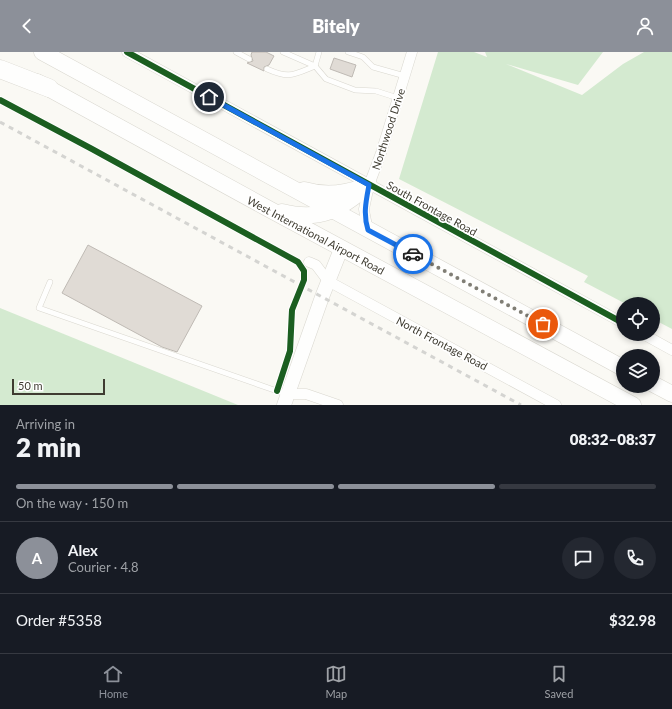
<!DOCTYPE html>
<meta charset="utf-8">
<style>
:root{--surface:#171b24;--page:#242831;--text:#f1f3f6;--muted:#9ea1a6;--line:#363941;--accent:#8c9099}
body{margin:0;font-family:Lato,sans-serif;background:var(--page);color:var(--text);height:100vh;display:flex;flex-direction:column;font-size:15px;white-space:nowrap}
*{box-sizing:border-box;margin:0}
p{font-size:13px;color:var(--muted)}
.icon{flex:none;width:22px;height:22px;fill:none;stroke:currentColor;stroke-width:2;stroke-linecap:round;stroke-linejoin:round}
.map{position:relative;height:353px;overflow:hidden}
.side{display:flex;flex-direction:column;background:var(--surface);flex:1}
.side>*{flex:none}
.buttons{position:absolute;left:616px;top:245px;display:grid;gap:8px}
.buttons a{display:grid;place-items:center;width:44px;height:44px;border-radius:50%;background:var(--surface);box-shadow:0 2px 6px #0003;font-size:20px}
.scale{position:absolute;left:12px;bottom:10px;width:93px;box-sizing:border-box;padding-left:4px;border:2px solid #3f3c31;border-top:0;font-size:11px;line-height:14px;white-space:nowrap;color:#3f3c31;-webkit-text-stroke:3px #fff;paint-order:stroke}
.pin{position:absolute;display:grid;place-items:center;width:34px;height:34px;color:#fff;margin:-17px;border:2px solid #fff;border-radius:50%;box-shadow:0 1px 4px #0007}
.courier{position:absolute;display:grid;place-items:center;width:40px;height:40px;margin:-20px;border:3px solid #1a73e8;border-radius:50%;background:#fff;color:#222;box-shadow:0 1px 5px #0007}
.headline em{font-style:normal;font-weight:800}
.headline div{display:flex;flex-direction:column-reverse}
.headline{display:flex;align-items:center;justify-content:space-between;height:68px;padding:0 16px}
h1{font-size:26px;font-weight:800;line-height:30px}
.bar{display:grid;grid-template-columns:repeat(4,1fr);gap:6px 4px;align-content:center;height:48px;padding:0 16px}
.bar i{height:5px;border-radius:3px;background:var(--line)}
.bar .active{background:var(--accent)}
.bar p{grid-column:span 4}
.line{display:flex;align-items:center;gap:10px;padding:0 16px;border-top:1px solid var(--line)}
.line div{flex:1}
.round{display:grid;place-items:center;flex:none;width:42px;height:42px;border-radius:21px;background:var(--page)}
header{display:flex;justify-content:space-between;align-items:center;height:52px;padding:0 16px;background:var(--accent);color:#fff;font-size:18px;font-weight:800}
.menu{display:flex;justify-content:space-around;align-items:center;height:56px;border-top:1px solid var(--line);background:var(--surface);font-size:11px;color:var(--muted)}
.menu a{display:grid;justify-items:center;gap:2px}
.menu .active{color:var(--accent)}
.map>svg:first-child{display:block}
</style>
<header><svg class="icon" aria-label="back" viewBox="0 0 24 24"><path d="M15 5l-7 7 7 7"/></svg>Bitely<svg class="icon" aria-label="person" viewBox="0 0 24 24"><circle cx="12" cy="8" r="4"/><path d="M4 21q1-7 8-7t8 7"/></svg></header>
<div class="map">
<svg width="672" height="353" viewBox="0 0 672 353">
<rect width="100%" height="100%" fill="#faf9f4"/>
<g fill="#d4ead0">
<path d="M438,0H474L487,5L485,0H603L578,33L506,12L582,43L623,12L644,0H672V277L653,267V252H626L584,230L588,224L399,127Z"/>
<path d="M0,256L238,353H0Z"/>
</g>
<g fill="#e0dbd5" stroke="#bfbab4">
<path d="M252,0H266L274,4L269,13L264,15V19L247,11L253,9L251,3Z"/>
<path d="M334,6L356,13L352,25L330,17Z"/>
<path d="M88,193L202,254L177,300L162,295L62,241Z"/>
</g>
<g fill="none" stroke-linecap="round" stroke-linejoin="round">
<defs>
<g id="lane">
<path d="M236,0L249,7"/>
<path d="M283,0L315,14L326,27L355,38L376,39L398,46"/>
<path d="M348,0L363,5L373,15L405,24"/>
<path d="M315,14L319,0"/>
<path d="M267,17C289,27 293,23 315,14"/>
<path d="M50,230L39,256L277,339L287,342"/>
</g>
<g id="street">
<path d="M127,0L623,271"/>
<path d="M368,178L365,164L364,157L369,133L381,101L412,0"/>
<path d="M309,210L316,213L328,229L556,353"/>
<path d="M643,282L672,298"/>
<path d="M288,342H306L338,353"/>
</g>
<path id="secondary" d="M284,353L322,245L341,197"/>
<g id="primary">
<path d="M42,0L623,316"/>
<path d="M37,30L267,156L633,353"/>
<path d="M304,138C324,144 344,142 363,135"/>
<path d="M282,160C321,170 341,157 369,133"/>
<path d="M653,332L672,342"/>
</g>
<path id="highway" d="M0,17L49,36"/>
</defs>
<use href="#lane" stroke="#d9d7cf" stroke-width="6"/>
<use href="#street" stroke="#d9d7cf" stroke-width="11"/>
<use href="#secondary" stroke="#d9d7cf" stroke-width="15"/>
<use href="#primary" stroke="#d9d7cf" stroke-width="17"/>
<use href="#highway" stroke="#d9d7cf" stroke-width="19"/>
<use href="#lane" stroke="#fefefd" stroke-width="5"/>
<use href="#street" stroke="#fefefd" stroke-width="10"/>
<use href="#secondary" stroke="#fefefd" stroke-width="14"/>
<use href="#primary" stroke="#fefefd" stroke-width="16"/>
<use href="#highway" stroke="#fefefd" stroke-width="18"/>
<path stroke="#d4d4d1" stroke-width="3" stroke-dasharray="5 5" stroke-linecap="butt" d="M0,70L521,353"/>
<defs>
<g id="cycleway">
<path d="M127,0L623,271"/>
<path d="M0,48L92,97L298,210L304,219V228L292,258L290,299L277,339"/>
</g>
</defs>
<use href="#cycleway" stroke="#fff" stroke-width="8"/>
<use href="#cycleway" stroke="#1b5e20" stroke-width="6"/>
</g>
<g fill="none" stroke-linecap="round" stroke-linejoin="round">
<path stroke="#807e75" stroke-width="4" stroke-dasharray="0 7.2" d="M413,202L543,272"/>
<path stroke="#1a73e8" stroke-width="5" d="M209,45L369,133C366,149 363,162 368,178L413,202"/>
</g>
<g text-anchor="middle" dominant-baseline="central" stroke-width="3.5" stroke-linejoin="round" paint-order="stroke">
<g font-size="11" fill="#3f3c31" stroke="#fff">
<text transform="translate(388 77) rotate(-72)">Northwood Drive</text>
<text transform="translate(432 156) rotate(29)">South Frontage Road</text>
<text transform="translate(316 183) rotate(28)">West International Airport Road</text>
<text transform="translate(442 291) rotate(28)">North Frontage Road</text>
</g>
</g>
</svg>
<div class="buttons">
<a><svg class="icon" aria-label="locate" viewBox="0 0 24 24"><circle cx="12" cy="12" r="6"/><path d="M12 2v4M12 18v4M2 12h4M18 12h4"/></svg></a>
<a><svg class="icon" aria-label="layers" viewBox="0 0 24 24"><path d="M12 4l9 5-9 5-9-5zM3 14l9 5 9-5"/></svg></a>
</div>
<div class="scale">50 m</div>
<div class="pin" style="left:543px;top:272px;background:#ea580c"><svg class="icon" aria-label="bag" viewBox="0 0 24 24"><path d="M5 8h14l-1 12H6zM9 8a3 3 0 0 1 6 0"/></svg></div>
<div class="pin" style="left:209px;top:45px;background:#1f2937"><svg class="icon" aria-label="home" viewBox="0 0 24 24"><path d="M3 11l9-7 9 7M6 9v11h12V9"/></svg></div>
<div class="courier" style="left:413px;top:202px"><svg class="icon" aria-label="car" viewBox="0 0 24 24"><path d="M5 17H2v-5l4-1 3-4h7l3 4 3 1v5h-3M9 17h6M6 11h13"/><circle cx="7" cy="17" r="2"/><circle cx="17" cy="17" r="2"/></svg></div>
</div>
<section class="side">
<div class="headline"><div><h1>2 min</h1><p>Arriving in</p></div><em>08:32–08:37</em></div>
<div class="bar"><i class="active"></i><i class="active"></i><i class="active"></i><i></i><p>On the way · 150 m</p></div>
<div class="line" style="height:72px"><b class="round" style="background:var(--accent);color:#fff">A</b><div><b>Alex</b><p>Courier · 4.8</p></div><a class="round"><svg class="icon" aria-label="chat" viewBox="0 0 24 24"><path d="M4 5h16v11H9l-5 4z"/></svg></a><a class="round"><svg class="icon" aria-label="phone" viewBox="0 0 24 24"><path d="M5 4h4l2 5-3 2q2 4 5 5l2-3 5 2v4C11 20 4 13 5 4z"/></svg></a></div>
<div class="line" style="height:52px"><div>Order #5358</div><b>$32.98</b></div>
</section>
<nav class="menu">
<a class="active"><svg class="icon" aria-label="home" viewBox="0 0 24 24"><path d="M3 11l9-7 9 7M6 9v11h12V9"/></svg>Home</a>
<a><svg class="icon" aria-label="map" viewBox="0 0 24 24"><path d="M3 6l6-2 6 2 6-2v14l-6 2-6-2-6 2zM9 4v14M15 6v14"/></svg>Map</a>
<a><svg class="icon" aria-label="saved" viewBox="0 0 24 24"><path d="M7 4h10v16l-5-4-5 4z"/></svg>Saved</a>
</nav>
